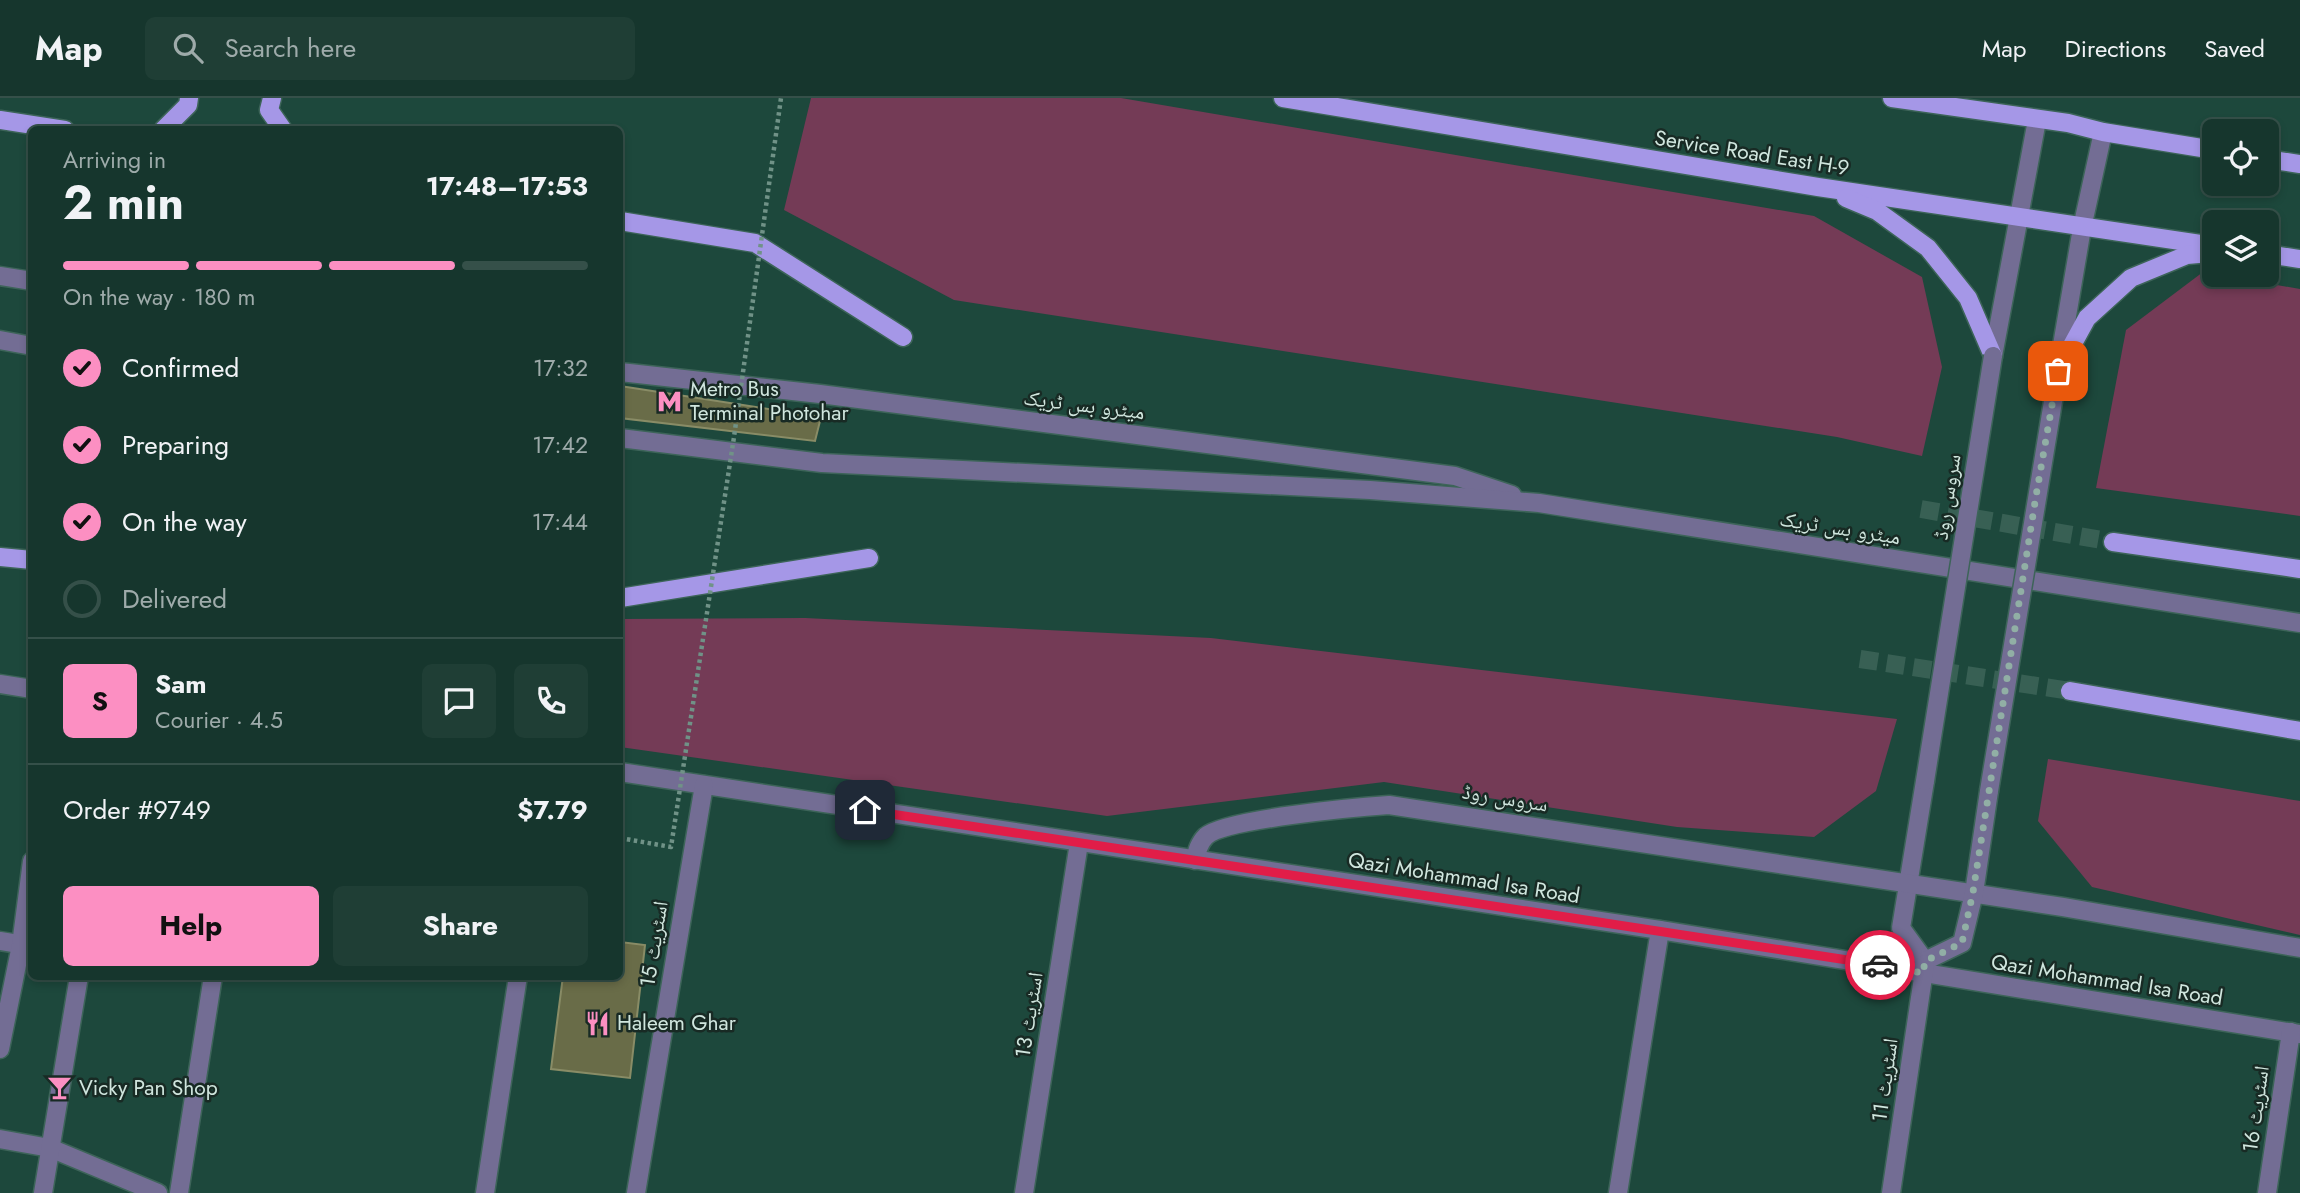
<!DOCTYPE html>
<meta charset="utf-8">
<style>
:root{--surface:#16362d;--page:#1f3e35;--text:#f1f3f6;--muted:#9eabaa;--line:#355049;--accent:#fc8fc2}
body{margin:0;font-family:Jost,"Noto Naskh Arabic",sans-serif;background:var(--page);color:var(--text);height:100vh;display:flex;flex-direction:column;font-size:26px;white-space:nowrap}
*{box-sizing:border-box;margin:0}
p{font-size:23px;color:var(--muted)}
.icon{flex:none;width:38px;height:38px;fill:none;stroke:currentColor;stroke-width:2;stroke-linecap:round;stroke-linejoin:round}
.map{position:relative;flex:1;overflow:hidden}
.drawer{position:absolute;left:28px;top:28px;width:595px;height:854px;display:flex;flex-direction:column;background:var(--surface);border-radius:10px;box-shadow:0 4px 10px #0003,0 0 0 2px var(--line)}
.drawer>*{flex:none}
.controls{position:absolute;left:2202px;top:21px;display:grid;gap:14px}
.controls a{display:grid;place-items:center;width:77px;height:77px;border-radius:10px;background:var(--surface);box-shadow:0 4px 10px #0003,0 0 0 2px var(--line);font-size:35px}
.pin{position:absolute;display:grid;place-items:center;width:60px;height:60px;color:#fff;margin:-30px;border-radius:14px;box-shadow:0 4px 10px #0006}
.courier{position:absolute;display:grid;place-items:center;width:70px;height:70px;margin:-35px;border:5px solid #e11d48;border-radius:50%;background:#fff;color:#222;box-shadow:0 2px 9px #0007}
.headline em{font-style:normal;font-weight:700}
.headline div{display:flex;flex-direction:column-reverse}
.headline{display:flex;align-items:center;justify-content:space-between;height:119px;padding:0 35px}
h1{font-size:46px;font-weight:700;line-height:52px}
.bar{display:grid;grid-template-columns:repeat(4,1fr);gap:10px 7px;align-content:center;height:84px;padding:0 35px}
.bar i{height:9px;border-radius:5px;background:var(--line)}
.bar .on{background:var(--accent)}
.bar p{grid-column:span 4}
.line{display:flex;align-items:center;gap:18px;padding:0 35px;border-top:2px solid var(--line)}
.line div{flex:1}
.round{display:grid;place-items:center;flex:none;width:74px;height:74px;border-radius:10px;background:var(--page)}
ol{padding:0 35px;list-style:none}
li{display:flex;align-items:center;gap:21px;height:77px}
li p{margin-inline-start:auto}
li .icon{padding:7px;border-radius:50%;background:var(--accent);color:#111;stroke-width:4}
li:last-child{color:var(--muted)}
li i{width:38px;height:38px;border:4px solid var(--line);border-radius:50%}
.action{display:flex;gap:14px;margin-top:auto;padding:14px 35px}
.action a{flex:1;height:80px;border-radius:10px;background:var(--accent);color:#111;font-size:28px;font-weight:700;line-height:80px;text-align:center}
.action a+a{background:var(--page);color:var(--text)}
header{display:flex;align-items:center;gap:42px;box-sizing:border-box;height:98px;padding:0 35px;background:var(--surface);border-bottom:2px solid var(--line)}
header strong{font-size:33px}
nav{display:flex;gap:38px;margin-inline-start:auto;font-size:24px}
.search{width:490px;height:63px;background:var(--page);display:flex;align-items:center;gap:18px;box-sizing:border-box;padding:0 24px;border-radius:10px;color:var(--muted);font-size:26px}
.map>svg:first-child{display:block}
</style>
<header>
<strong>Map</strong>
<div class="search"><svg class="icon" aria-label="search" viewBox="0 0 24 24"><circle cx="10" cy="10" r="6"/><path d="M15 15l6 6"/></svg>Search here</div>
<nav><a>Map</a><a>Directions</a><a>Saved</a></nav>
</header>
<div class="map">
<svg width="2300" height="1095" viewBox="0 0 2300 1095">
<rect width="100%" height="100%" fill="#1d483c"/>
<g fill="#743b56">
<path d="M811,0H1121L1814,118L1922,179L1942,269L1922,358L1837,339L954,202L784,112Z"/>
<path d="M2203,174L2300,191V418L2096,390L2126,232Z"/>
<path d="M805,520L1211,540L1897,621L1876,693L1814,739L1677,729L1384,684L1107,718L620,649V521Z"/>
<path d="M2048,661L2300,703V837L2092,789L2038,723Z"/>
</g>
<g fill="#696c48" stroke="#898c66" stroke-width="2">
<path d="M620,288L821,319L815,343L620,320Z"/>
<path d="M620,844L645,847L630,980L551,971L563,878H620Z"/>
</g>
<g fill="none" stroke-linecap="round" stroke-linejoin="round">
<g stroke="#386054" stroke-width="18" stroke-dasharray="18 9" stroke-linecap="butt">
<path d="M1921,411L2113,444"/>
<path d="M1860,561L2070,593"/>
</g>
<defs>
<g id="minor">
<path d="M0,178L32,183"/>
<path d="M0,242L32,248"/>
<path d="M1993,258L2037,22"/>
<path d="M2058,271L2082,130L2103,34"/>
<path d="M620,274L820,296L1455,378L1512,397"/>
<path d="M620,340L822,365L1370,392L1539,405L2300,525"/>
<path d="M0,586L32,591"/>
<path d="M620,674L1660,832L2300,936"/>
<path d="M1925,683L1901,830L1925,863"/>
<path d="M1195,762C1197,753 1199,745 1206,738C1225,721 1359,709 1389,707L2063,809L2300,850"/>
<path d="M0,843L31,848"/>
<path d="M1925,863L1962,845L1974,795L1989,693"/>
<path d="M0,951L21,847L32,763"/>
<path d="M0,1041L50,1050L158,1095"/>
<path d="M43,1095L79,878"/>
<path d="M179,1095L213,878"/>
<path d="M485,1095L518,878"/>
<path d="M636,1095L704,687"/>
<path d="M1024,1095L1079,745"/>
<path d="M1618,1095L1660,832"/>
<path d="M1891,1095L1925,866"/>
<path d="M2267,1095L2291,934"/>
</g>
<g id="major">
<path d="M272,0L269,12L283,32"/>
<path d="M1283,0L1818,89L2214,148"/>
<path d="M1892,0L2068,25L2103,34L2214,52"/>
<path d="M0,22L65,32"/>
<path d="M163,32L188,7L189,0"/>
<path d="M2266,61L2300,66"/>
<path d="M1846,100L1877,113L1928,150L1968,200L1993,258"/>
<path d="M620,123L755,145L903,239"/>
<path d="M2266,156L2300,161"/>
<path d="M2058,273L2087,220L2131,180L2187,157L2210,155"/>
<path d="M2113,444L2300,471"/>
<path d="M0,459L32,462"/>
<path d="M620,500L869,460"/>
<path d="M2070,593L2300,633"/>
</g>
</defs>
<use href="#minor" stroke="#3d6459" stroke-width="21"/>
<use href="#major" stroke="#3d6459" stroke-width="21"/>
<use href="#minor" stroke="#736d94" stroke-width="18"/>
<use href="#major" stroke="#a597e7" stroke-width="18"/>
<defs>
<g id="minor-bridge">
<path d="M1925,683L1993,258"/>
<path d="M1989,693L2058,273"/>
</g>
</defs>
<use href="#minor-bridge" stroke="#3d6459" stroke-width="21" stroke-linecap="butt"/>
<path stroke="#709287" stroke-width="4.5" stroke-dasharray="3.5 3.5" stroke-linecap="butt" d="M620,740L671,749L734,339L781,0"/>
<use href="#minor-bridge" stroke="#736d94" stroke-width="18"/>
</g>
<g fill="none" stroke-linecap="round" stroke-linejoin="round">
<path stroke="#91afa5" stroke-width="7" stroke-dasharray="0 12.6" d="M1880,867L1923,875L1925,863L1962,845L1973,794L2036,398L2058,273"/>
<path stroke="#e11d48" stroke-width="9" d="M865,712L1880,867"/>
</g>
<defs>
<symbol id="metro-bare" viewBox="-9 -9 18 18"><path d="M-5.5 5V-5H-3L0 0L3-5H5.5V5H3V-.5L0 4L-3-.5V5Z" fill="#fc8fc2" stroke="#182a24" stroke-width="2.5" paint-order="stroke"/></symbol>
<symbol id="restaurant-bare" viewBox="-9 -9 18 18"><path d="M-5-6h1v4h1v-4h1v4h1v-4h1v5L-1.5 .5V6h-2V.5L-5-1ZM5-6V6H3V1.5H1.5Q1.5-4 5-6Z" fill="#fc8fc2" stroke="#182a24" stroke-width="2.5" paint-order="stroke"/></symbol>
<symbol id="bar-bare" viewBox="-9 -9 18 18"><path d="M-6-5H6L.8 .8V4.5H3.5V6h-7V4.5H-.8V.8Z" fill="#fc8fc2" stroke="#182a24" stroke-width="2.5" paint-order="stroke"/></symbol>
</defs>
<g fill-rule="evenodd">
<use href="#metro-bare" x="652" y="286" width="35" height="35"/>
<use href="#restaurant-bare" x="580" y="908" width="35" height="35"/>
<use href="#bar-bare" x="42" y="972" width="35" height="35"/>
</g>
<g text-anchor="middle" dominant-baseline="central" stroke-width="5" stroke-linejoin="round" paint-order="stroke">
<g font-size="21" fill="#d0e6de" stroke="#182a24">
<text transform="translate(1752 55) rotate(9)">Service Road East H-9</text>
<text transform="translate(1084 307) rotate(7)">میٹرو بس ٹریک</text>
<text transform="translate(1947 399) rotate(-81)">سروس روڈ</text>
<text transform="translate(1840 430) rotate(9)">میٹرو بس ٹریک</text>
<text transform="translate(1505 700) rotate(9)">سروس روڈ</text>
<text transform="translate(1464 780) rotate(9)">Qazi Mohammad Isa Road</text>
<text transform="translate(654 846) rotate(-81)">اسٹریٹ 15</text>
<text transform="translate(2107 882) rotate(9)">Qazi Mohammad Isa Road</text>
<text transform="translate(1029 917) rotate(-81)">اسٹریٹ 13</text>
<text transform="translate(1885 982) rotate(-82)">اسٹریٹ 11</text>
<text transform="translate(2256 1011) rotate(-82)">اسٹریٹ 16</text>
</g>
<g font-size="21" fill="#d0e6de" stroke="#182a24" text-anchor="start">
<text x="690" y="291">Metro Bus<tspan x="690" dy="24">Terminal Photohar</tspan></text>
<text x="617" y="925">Haleem Ghar</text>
<text x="79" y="990">Vicky Pan Shop</text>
</g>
</g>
</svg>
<div class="controls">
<a><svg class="icon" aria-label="locate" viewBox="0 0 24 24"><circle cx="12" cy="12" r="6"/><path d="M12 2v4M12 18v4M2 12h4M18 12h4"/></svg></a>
<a><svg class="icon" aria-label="layers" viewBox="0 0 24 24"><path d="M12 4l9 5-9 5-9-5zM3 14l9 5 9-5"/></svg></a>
</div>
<div class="pin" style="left:2058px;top:273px;background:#ea580c"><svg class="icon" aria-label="bag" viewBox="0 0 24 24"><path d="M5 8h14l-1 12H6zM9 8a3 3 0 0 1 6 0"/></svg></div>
<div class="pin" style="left:865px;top:712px;background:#1f2937"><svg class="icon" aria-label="home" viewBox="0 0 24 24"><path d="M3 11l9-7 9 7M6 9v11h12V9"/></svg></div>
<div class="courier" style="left:1880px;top:867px"><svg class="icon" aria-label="car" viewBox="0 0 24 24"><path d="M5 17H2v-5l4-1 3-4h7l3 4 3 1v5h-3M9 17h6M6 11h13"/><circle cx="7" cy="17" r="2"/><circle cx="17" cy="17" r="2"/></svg></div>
<section class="drawer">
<div class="headline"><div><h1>2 min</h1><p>Arriving in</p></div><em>17:48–17:53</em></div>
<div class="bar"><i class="on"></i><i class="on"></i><i class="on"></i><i></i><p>On the way · 180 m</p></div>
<ol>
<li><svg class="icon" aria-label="check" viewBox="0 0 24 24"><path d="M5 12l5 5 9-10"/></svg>Confirmed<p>17:32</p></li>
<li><svg class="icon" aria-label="check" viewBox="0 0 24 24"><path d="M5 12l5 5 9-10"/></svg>Preparing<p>17:42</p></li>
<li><svg class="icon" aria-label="check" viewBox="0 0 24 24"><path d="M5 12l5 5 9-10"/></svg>On the way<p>17:44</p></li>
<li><i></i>Delivered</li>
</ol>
<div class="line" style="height:126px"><b class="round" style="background:var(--accent);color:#111">S</b><div><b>Sam</b><p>Courier · 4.5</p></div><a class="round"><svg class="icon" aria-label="chat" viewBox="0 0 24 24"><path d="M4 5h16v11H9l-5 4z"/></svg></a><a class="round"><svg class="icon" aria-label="phone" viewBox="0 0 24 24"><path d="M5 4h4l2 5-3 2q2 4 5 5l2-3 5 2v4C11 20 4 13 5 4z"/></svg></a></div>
<div class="line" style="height:91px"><div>Order #9749</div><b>$7.79</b></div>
<div class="action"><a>Help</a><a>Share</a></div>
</section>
</div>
